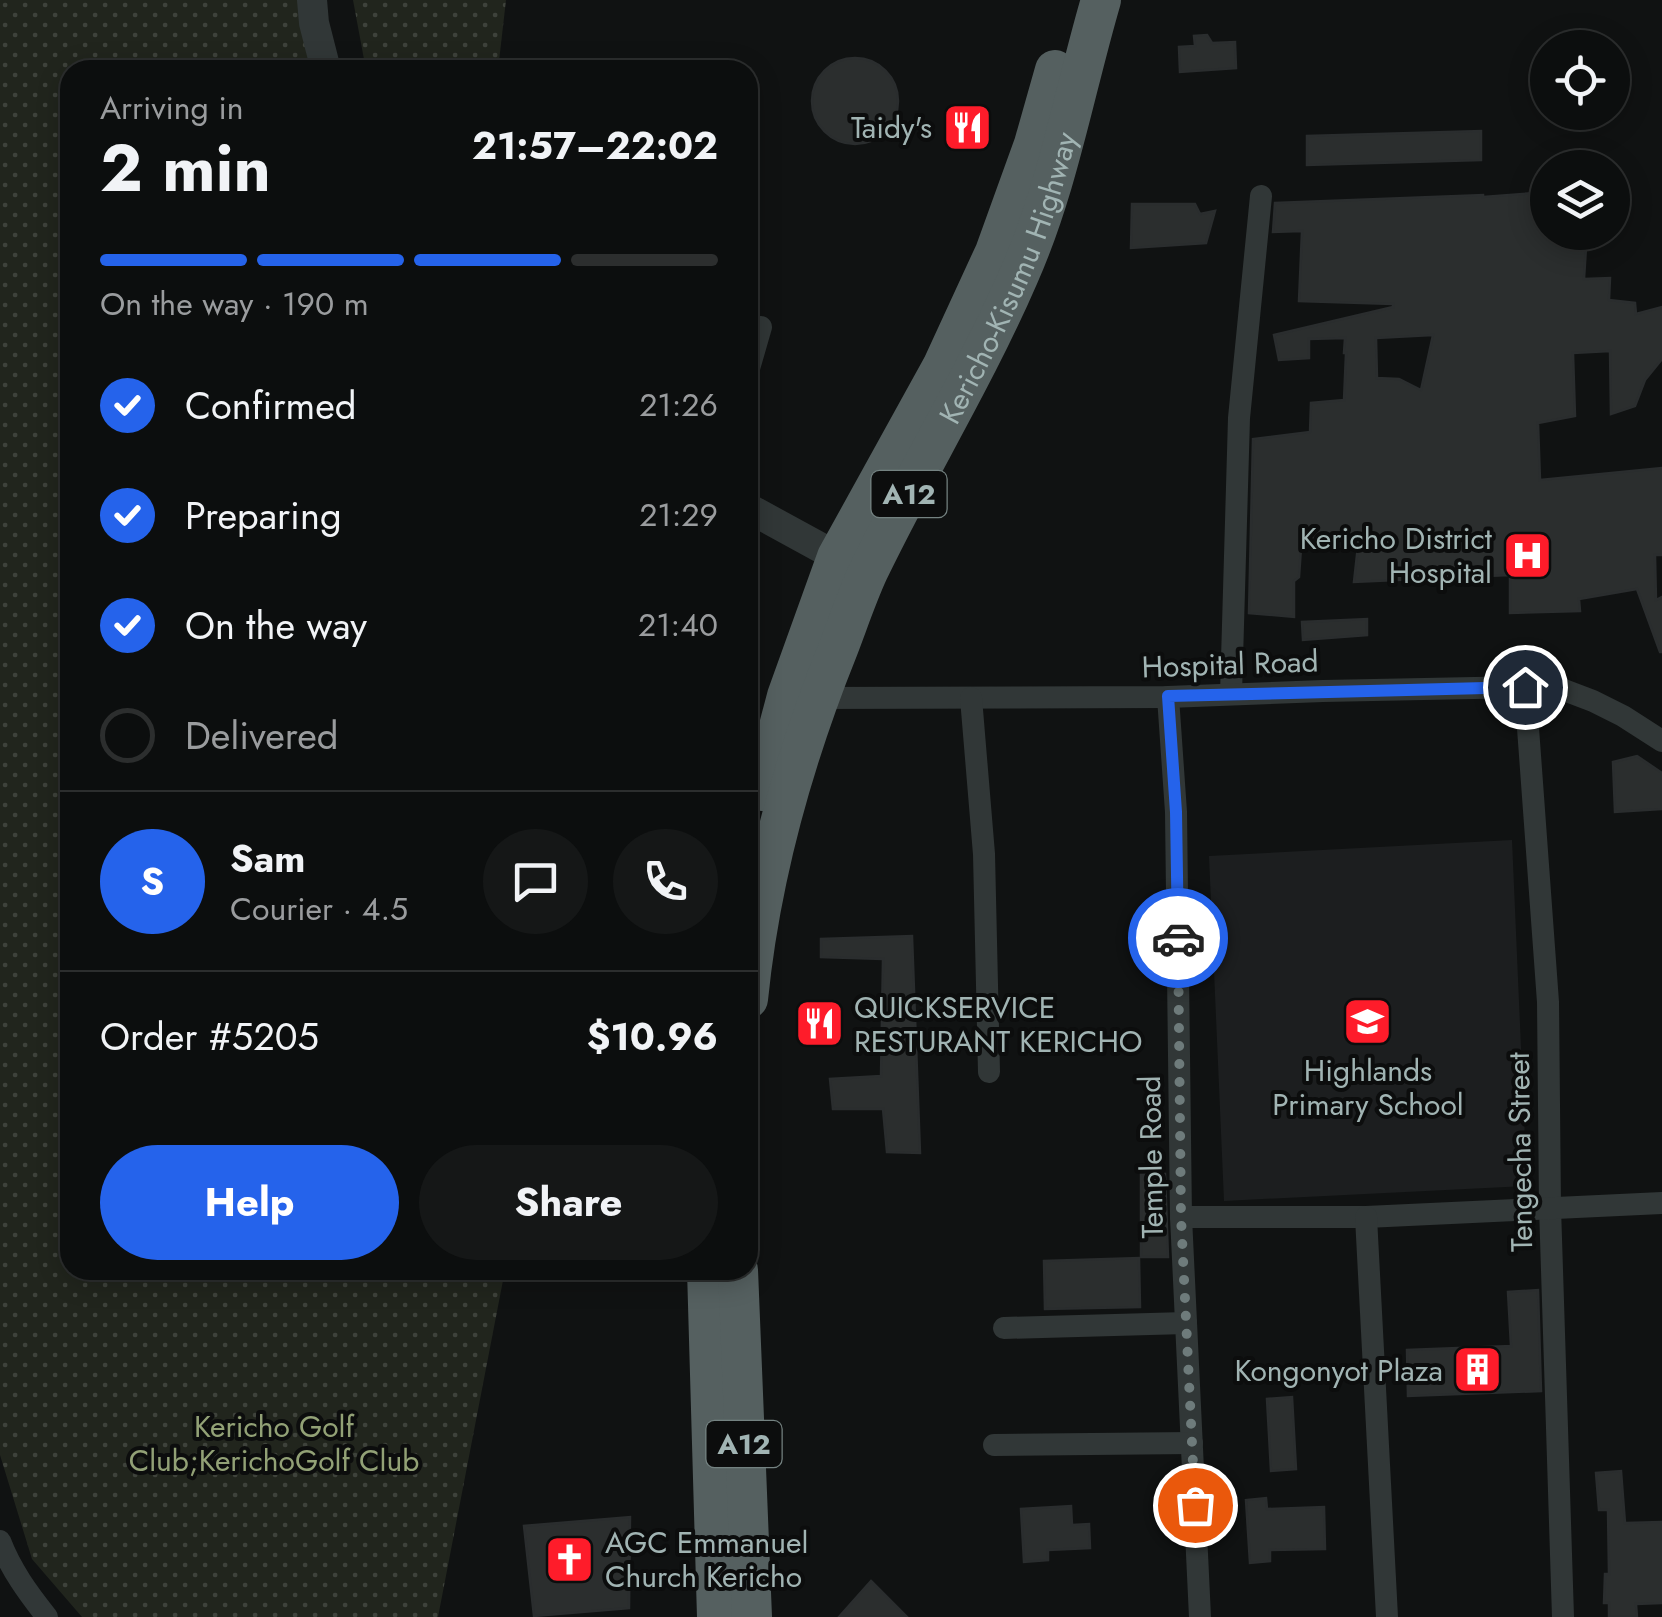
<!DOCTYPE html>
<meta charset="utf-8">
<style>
:root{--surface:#0c0e0e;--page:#151717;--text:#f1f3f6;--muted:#9a9c9e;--line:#2c2e2e;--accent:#2563eb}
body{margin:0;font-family:Jost,sans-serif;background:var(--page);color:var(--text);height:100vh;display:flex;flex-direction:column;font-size:38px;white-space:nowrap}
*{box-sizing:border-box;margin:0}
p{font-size:32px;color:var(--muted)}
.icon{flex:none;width:55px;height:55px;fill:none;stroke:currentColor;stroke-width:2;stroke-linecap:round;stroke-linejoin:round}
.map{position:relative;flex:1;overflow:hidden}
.drawer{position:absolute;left:60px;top:60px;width:698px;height:1220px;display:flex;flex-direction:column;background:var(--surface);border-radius:30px;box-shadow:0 5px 25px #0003,0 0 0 2px var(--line)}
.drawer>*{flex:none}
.fabs{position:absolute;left:1530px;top:30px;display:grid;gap:20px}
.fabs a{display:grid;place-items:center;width:100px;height:100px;border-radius:50%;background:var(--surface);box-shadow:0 5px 25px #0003,0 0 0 2px var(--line);font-size:50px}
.pin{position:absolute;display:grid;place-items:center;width:85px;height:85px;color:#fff;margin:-42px;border:5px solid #fff;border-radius:50%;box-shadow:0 2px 10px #0007}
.courier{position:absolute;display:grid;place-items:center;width:100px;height:100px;margin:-50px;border:8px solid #2563eb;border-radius:50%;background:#fff;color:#222;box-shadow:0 2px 12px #0007}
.summary em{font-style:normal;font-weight:700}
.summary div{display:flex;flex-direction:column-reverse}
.summary{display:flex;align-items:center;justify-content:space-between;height:170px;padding:0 40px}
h1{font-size:65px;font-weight:700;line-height:75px}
.bar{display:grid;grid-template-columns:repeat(4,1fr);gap:15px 10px;align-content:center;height:120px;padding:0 40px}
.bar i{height:12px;border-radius:8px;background:var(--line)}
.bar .selected{background:var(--accent)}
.bar p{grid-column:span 4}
.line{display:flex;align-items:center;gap:25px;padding:0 40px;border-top:2px solid var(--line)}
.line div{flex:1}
.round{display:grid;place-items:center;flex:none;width:105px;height:105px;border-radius:52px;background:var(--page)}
ol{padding:0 40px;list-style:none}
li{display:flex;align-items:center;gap:30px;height:110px}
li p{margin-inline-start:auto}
li .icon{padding:10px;border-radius:50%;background:var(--accent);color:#fff;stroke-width:4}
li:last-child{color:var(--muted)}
li i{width:55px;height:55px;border:5px solid var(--line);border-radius:50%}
.action{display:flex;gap:20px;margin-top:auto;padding:20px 40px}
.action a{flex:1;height:115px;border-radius:60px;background:var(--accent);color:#fff;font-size:40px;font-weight:700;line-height:115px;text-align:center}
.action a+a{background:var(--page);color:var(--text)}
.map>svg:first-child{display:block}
</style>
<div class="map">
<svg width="1662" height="1617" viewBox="0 0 1662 1617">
<defs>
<pattern id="green-dots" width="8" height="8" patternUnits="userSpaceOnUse" patternTransform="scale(2.5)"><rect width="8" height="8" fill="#21251d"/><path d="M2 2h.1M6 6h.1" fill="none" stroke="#3e423b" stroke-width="1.8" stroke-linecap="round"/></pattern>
</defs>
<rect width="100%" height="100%" fill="#101212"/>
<path fill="#1c1e1f" d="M1512,840L1527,1186L1224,1201L1209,856Z"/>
<g fill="url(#green-dots)">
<path d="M0,0H306L321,70H70V1270H505L438,1617H82L32,1559L0,1455Z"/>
<path d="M353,0H506L498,70H366Z"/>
</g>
<g fill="#2b2e2e" stroke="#2a2d2e" stroke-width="2.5" fill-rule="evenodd">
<path d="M1207,35L1212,43L1235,42L1236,68L1180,72L1179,47L1195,46L1194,36Z"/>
<circle cx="855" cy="101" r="43"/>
<path d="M1481,131V160L1307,165V136Z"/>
<path d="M1548,192V232H1587L1584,279L1610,278L1609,300L1635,303L1636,314L1662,307V359L1645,380L1635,406L1611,414L1610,351L1573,353L1575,416L1538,423L1540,480L1662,468V555H1655L1656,600L1662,597V652H1660L1637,589L1579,599L1580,611L1510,613V575L1354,582L1358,546L1301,548L1299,577L1294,581V617L1249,613L1253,439L1310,432L1311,403L1344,400L1346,353H1344L1345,338L1309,339V358L1279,360L1274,335L1393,307V304L1299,301L1302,231L1273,232L1275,203L1483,195V197ZM1433,335L1421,390L1399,379L1377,378L1376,338Z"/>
<path d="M1132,204H1195L1200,214L1215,211L1206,243L1131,248Z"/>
<path d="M1367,619V635L1303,640L1302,622Z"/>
<path d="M1637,756L1662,773V809L1615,812L1613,762Z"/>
<path d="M912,936L920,1153L887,1152L883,1109H833L830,1079L881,1076L883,959L821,957V939Z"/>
<path d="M1141,1174H1165L1168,1257H1141Z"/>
<path d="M1139,1258L1140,1307L1045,1309L1044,1261Z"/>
<path d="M1538,1290L1541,1391L1408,1396L1407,1350L1511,1346L1508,1292Z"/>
<path d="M1292,1397L1296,1469L1271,1471L1267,1399Z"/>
<path d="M1621,1471L1625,1523L1662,1522V1603L1636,1604L1637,1617H1609V1603H1604L1605,1574H1609L1608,1510H1599L1596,1473Z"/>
<path d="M1266,1498L1267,1509L1324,1507L1325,1549L1270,1550V1561L1250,1563L1246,1500Z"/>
<path d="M1071,1506L1072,1525L1089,1524L1090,1548L1048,1550V1560L1024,1562L1021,1509Z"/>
<path d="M630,1517L629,1608L534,1616L524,1526Z"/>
<path d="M871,1581L907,1617H839Z"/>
</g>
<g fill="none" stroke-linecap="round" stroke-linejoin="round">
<g stroke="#313737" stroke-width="22">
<path d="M748,372L761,327"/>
<path d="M1525,687L1548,1002L1550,1207L1563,1617"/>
<path d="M1231,694L1239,418L1261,196"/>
<path d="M1168,697L1176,812L1181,1217L1200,1617"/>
<path d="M810,698L1168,697L1323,691L1525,687L1564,690L1593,701L1623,716L1662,741"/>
<path d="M971,698L984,854L989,1072"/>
<path d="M1181,1217H1366L1662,1203"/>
<path d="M1366,1217L1387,1617"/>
<path d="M1004,1328L1186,1323"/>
<path d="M994,1445L1192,1443"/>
<path d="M0,1541C11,1570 28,1593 47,1617"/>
</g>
<g stroke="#313737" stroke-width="30">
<path d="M312,0L314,23L326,70"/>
<path d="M748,508L856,567"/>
</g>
<g stroke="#556060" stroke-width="40">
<path d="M762,791L787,696L837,557L942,367L995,252L1034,144L1055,70"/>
<path id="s1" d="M748,999C760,879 793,761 838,649C848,623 857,596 868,572C916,472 975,377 1019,275C1058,187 1074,92 1101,0"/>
<path d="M707,1270L717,1617"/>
<path d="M738,1270L752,1617"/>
</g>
</g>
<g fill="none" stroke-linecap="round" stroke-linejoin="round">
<path stroke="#6e7b7b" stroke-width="10" stroke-dasharray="0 18" d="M1178,938L1181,1217L1195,1505"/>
<path stroke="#2563eb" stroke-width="12" d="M1178,938L1176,812L1168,696L1525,687"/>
</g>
<defs>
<symbol id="restaurant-square" viewBox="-11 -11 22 22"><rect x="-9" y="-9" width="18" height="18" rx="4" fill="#fe1c2a" stroke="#0c0d0d"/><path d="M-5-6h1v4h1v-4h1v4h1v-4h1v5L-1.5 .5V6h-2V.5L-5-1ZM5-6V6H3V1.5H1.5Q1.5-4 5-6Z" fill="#fff"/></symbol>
<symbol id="hospital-square" viewBox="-11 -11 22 22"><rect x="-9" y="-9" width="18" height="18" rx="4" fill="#fe1c2a" stroke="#0c0d0d"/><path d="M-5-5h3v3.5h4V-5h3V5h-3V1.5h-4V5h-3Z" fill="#fff"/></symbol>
<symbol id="school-square" viewBox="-11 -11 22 22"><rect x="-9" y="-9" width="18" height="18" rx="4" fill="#fe1c2a" stroke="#0c0d0d"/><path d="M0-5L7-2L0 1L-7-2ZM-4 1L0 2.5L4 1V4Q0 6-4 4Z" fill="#fff"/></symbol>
<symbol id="building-square" viewBox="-11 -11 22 22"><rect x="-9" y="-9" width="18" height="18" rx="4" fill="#fe1c2a" stroke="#0c0d0d"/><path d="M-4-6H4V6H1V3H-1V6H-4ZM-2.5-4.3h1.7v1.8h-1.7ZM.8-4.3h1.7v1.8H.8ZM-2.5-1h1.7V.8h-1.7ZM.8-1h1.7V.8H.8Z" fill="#fff"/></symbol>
<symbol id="church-square" viewBox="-11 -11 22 22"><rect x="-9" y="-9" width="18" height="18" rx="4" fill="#fe1c2a" stroke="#0c0d0d"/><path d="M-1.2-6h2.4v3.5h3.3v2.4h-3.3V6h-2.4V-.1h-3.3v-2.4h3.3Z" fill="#fff"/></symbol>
</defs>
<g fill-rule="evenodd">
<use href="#restaurant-square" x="940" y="100" width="55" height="55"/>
<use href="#hospital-square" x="1500" y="528" width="55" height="55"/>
<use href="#school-square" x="1340" y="994" width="55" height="55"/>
<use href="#restaurant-square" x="792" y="996" width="55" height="55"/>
<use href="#building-square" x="1450" y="1342" width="55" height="55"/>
<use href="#church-square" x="542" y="1532" width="55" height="55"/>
</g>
<g text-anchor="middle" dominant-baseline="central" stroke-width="8" stroke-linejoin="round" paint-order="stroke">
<g fill="#0c0d0d" stroke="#748281" stroke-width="2.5">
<rect x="871.5" y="471" width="75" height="46" rx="8"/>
<rect x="706.5" y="1421" width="75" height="46" rx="8"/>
</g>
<g font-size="28" font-weight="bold" fill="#a1b4b3">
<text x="909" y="494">A12</text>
<text x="744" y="1444">A12</text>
</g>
<g font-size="30" fill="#a1b4b3" stroke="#0c0d0d" text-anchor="end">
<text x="932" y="127">Taidy's</text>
<text x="1492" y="538">Kericho District<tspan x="1492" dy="34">Hospital</tspan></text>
<text x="854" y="1007" text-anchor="start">QUICKSERVICE<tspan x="854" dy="34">RESTURANT KERICHO</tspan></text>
<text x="1368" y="1070" text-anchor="middle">Highlands<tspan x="1368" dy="34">Primary School</tspan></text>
<text x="1443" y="1370">Kongonyot Plaza</text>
<text x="605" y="1542" text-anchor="start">AGC Emmanuel<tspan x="605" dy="34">Church Kericho</tspan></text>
</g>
<g font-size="30" fill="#a1b4b3" stroke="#0c0d0d">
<text stroke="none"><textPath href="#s1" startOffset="772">Kericho-Kisumu Highway</textPath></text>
<text transform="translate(1230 664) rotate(-2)">Hospital Road</text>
<text transform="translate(1520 1152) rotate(-91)">Tengecha Street</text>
<text transform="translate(1151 1157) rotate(-91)">Temple Road</text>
</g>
<g font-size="30" fill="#92a176" stroke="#0c0d0d">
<text x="274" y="1426">Kericho Golf<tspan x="274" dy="34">Club;KerichoGolf Club</tspan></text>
</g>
</g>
</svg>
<div class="fabs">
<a><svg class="icon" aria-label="locate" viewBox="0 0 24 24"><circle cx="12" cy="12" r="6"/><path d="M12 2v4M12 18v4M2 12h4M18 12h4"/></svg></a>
<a><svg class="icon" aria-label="layers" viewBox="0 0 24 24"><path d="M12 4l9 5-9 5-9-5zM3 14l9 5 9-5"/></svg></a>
</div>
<div class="pin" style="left:1195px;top:1505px;background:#ea580c"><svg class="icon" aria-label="bag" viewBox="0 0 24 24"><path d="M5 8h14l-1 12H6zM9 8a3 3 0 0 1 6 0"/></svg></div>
<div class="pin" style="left:1525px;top:687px;background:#1f2937"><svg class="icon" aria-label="home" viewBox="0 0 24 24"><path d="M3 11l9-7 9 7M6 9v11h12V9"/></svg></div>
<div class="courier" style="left:1178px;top:938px"><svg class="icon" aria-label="car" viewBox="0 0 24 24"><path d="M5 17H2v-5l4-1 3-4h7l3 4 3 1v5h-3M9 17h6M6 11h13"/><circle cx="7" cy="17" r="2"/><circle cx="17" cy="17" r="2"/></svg></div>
<section class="drawer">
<div class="summary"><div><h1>2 min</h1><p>Arriving in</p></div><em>21:57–22:02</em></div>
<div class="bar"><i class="selected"></i><i class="selected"></i><i class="selected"></i><i></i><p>On the way · 190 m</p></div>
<ol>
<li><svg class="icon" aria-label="check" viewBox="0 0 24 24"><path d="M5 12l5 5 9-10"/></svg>Confirmed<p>21:26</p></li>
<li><svg class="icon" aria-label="check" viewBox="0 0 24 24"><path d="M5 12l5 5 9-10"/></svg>Preparing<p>21:29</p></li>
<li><svg class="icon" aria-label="check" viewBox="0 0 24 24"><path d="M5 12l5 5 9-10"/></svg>On the way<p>21:40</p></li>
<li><i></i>Delivered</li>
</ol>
<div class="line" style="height:180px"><b class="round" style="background:var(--accent);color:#fff">S</b><div><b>Sam</b><p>Courier · 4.5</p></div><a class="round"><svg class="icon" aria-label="chat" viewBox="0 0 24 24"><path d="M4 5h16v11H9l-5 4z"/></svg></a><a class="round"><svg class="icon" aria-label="phone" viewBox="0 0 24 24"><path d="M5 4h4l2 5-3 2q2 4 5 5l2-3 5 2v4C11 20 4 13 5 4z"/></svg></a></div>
<div class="line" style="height:130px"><div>Order #5205</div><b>$10.96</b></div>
<div class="action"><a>Help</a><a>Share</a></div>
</section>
</div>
